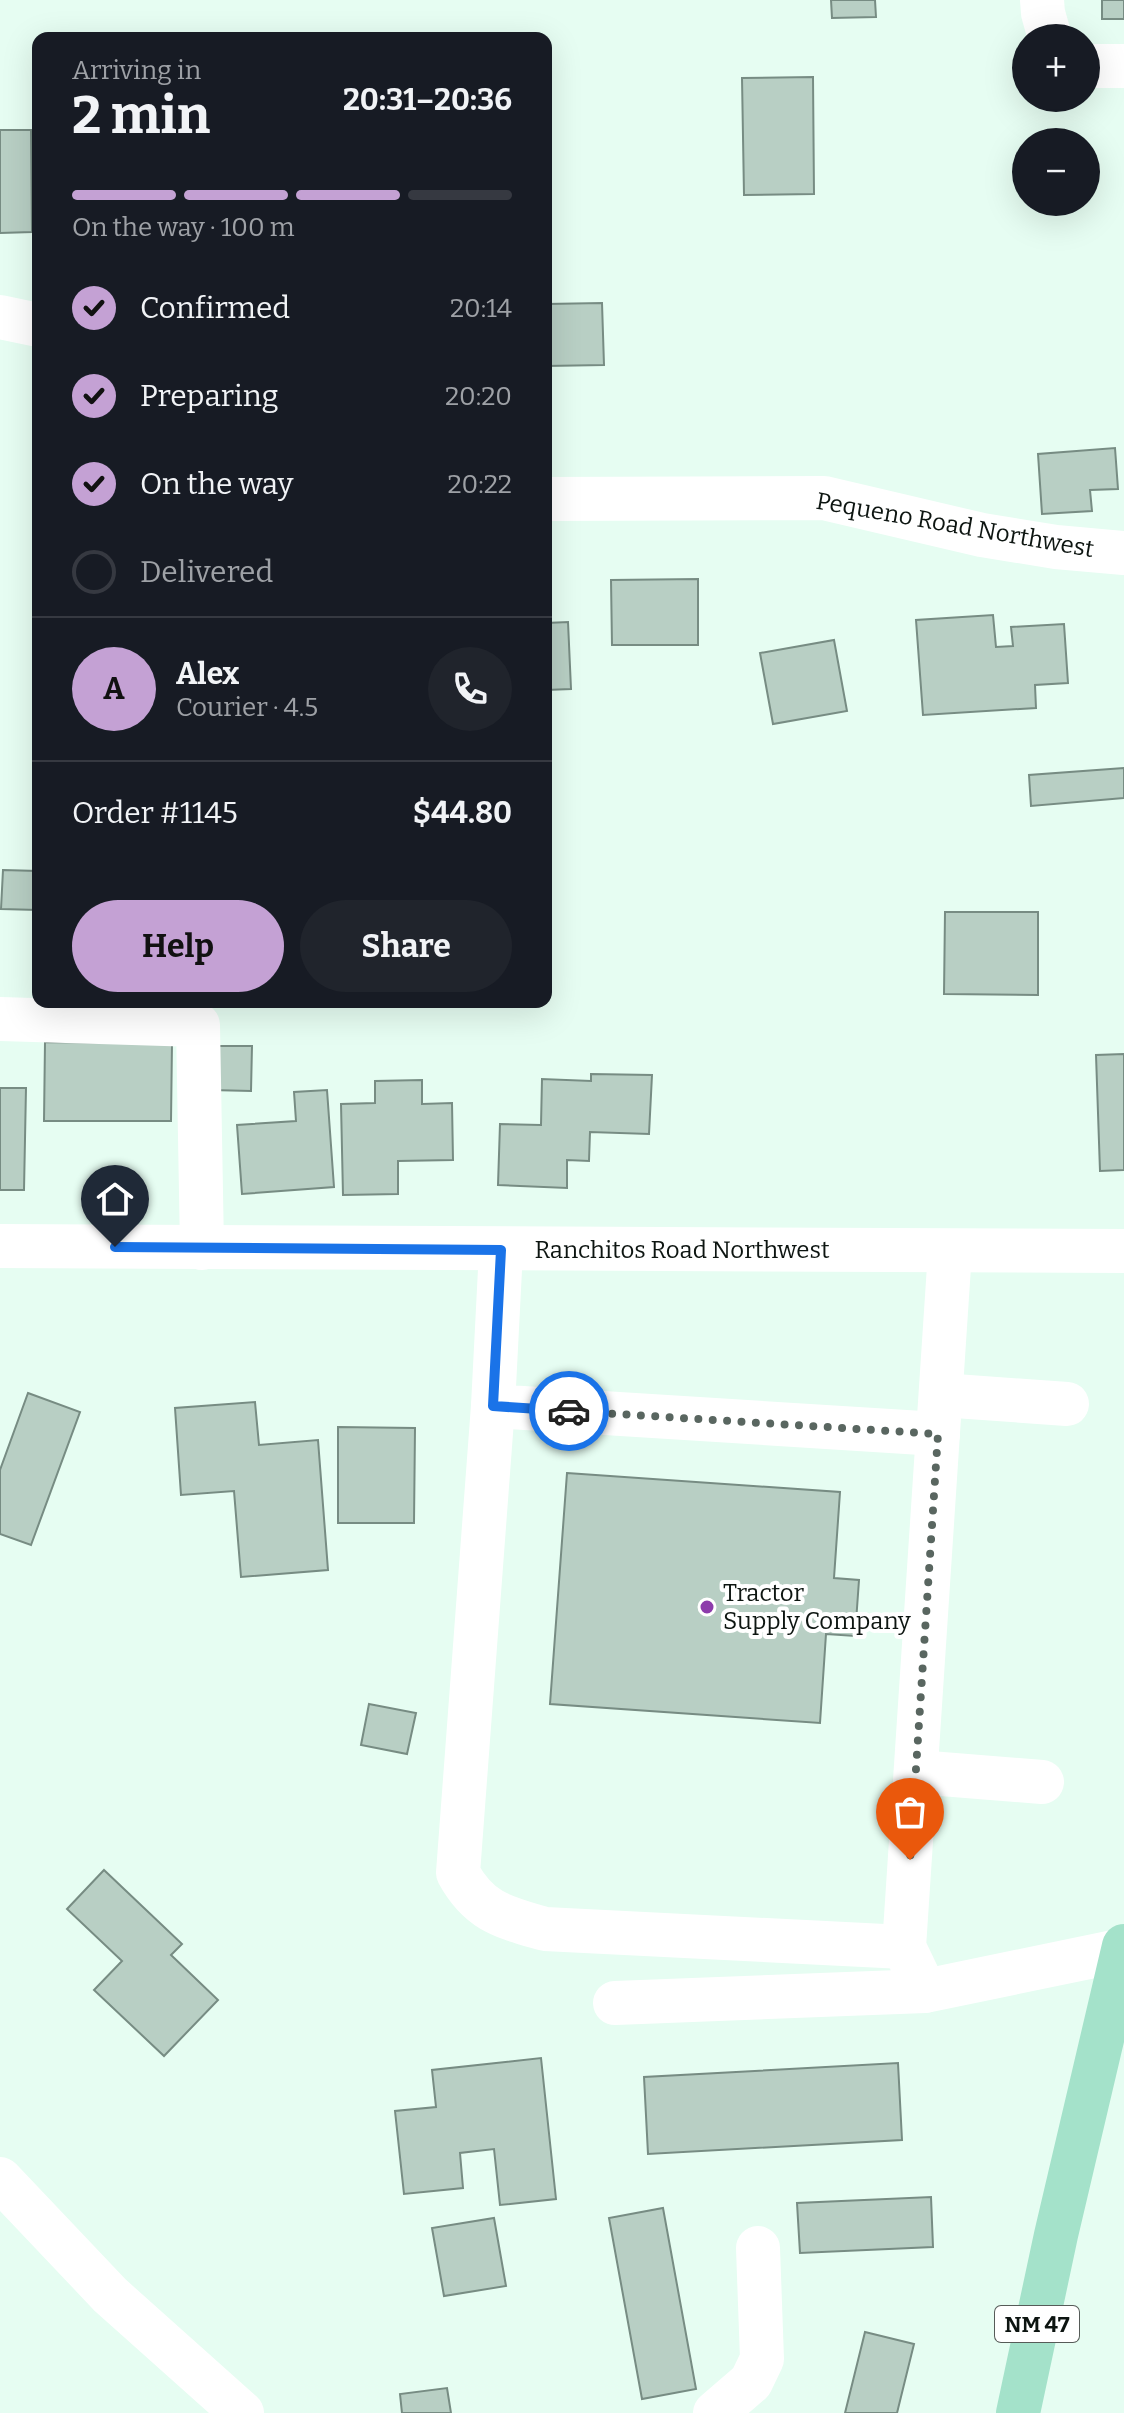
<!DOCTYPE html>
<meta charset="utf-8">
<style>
:root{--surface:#171b24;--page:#20242c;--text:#f1f3f6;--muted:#9ea1a6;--line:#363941;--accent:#c4a1d4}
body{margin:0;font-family:Bitter,serif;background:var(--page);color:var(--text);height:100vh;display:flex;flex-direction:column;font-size:30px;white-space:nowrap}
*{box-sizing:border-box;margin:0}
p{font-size:26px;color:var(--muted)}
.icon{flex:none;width:44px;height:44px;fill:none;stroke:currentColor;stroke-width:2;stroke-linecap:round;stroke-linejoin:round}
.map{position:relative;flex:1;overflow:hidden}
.panel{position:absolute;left:32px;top:32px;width:520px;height:976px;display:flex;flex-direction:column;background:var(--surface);border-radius:16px;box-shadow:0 8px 32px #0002}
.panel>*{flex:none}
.controls{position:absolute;left:1012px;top:24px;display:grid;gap:16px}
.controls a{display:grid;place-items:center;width:88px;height:88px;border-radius:50%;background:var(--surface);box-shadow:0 8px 32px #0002;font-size:40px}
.pin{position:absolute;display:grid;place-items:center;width:68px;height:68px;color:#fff;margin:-82px -34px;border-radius:50% 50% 50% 0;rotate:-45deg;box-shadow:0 0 8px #0007}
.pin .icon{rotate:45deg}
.courier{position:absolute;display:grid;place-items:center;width:80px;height:80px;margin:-40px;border:6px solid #1a73e8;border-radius:50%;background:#fff;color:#222;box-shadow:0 2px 10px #0007}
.summary em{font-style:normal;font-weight:700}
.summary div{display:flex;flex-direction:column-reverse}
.summary{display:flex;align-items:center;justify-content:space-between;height:136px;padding:0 40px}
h1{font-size:52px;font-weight:700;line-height:60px}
.bar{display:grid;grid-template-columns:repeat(4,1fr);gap:12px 8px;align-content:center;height:96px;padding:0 40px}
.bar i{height:10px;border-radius:6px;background:var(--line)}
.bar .on{background:var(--accent)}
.bar p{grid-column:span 4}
.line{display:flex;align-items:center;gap:20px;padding:0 40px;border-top:2px solid var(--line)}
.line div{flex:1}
.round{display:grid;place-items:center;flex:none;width:84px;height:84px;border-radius:42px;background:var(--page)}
ol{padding:0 40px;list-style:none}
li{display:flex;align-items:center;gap:24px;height:88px}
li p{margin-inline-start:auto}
li .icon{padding:8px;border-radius:50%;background:var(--accent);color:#111;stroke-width:4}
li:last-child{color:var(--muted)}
li i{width:44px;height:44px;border:4px solid var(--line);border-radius:50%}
.cta{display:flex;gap:16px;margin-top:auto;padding:16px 40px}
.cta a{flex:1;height:92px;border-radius:48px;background:var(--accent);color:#111;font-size:32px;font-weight:700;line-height:92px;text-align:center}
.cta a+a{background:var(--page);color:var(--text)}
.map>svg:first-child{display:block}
</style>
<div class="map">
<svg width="1124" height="2413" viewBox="0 0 1124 2413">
<rect width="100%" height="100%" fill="#e6fdf2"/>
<g fill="#b8cfc4" stroke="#778c83" stroke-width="2">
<path d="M831,0H875L876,17L832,18Z"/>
<rect x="1102" y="0" width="22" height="19"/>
<path d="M813,77L814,194L744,195L742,78Z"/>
<path d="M0,130H31L32,232L0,233Z"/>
<path d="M602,303L604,365L546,366V304Z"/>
<path d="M1115,448L1118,489L1090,490L1092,511L1042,514L1038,454Z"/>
<path d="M698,579V645H612L611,580Z"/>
<path d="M993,615L996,647L1013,646L1011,627L1064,624L1068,683L1035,685L1036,708L923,715L916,620Z"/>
<path d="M568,622L571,689L546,690V623Z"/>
<path d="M834,640L847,711L773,724L760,653Z"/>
<path d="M1124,768V798L1031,806L1029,775Z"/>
<path d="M3,870L38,871V910L1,909Z"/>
<path d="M945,912H1038V995L944,994Z"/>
<path d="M45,1042L172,1043L171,1121H44Z"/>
<path d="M212,1046H252L251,1091L211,1090Z"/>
<path d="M1124,1054V1170L1100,1171L1096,1055Z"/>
<path d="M591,1074L652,1075L649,1134L590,1132L589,1161L567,1160V1188L498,1185L500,1124L541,1125L542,1079L591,1081Z"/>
<path d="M422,1080V1104L452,1103L453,1160L398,1161V1194L343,1195L341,1104L375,1103V1081Z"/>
<path d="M0,1088H26L24,1190H0Z"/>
<path d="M327,1090L334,1187L242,1194L237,1125L296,1121L294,1092Z"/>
<path d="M28,1393L80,1412L31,1545L0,1534V1470Z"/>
<path d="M255,1402L259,1445L318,1440L328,1570L241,1577L234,1491L181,1495L175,1408Z"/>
<path d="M338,1427L415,1428L414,1523H338Z"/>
<path d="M567,1473L840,1492L834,1578L859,1580L855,1636L826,1634L820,1723L550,1704Z"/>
<path d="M369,1704L416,1713L407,1754L361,1745Z"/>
<path d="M104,1870L182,1944L171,1955L218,2000L164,2056L94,1990L122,1961L67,1909Z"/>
<path d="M541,2058L556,2199L500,2205L494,2149L460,2153L463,2188L404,2194L395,2111L436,2107L432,2070Z"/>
<path d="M898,2063L902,2140L648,2154L644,2077Z"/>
<path d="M931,2197L933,2247L800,2253L797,2203Z"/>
<path d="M663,2208L696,2389L642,2399L609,2218Z"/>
<path d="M494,2218L506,2286L444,2296L432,2228Z"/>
<path d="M865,2332L914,2344L897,2413H845Z"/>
<path d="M447,2388L451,2413H402L400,2394Z"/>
</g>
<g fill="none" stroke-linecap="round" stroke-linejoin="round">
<g stroke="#fff" stroke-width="44">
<path d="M1042,0L1043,13L1050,38"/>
<path d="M1086,66H1124"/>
<path d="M0,317L38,325"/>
<path d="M546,499L824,498L982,535L1056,547L1124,553"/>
<path d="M0,1019L198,1025L202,1248"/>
<path d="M0,1246L1124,1251"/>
<path d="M501,1250L493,1406L938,1434"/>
<path d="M941,1395L1067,1404"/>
<path d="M493,1406L458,1873C480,1913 504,1917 545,1929L904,1947"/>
<path d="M917,1772L1042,1782"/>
<path d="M925,1991L904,1947L950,1251"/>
<path d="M615,2003L925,1991L1123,1950"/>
<path d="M0,2179L110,2295L242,2413"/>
<path d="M715,2413L751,2382L762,2359L758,2248"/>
</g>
<path stroke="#a4e2ca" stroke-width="44" d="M1018,2413L1056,2235L1124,1946"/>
</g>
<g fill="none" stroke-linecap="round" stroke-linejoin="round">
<path stroke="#596660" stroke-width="8" stroke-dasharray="0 14.4" d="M569,1411L938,1434L910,1860"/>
<path stroke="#1a73e8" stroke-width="10" d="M115,1247L501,1250L493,1406L569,1411"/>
</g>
<circle fill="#8d3cab" stroke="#fff" stroke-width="3" cx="707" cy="1607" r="8"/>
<g text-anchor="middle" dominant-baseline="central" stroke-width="8" stroke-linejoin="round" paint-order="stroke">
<rect fill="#fff" stroke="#565b58" stroke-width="2" x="995" y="2306" width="84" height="36" rx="6"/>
<g font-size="22" font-weight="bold" fill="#0d1511">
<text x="1037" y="2324">NM 47</text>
</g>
<g font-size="24" fill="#0d1511" stroke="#fff">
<text transform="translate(955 525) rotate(10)">Pequeno Road Northwest</text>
<text x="682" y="1250">Ranchitos Road Northwest</text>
</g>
<g font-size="24" fill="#0d1511" stroke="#fff" text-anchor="start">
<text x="723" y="1593">Tractor<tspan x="723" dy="28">Supply Company</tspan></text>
</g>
</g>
</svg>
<div class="controls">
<a>+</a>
<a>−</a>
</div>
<div class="pin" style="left:910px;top:1860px;background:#ea580c"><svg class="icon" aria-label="bag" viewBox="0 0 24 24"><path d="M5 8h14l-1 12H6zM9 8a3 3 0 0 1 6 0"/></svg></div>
<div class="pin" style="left:115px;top:1247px;background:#1f2937"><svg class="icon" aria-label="home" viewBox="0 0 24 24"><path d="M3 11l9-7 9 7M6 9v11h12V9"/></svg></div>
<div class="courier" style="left:569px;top:1411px"><svg class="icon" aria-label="car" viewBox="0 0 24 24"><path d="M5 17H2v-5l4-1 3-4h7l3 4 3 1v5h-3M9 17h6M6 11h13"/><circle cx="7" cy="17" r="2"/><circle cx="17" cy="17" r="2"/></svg></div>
<section class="panel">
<div class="summary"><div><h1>2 min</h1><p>Arriving in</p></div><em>20:31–20:36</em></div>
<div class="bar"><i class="on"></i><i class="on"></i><i class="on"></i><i></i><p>On the way · 100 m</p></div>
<ol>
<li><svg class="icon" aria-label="check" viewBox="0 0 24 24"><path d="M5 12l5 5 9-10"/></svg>Confirmed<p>20:14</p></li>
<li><svg class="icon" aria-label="check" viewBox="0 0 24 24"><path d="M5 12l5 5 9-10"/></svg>Preparing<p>20:20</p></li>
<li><svg class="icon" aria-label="check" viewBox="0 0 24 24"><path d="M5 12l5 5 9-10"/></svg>On the way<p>20:22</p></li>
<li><i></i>Delivered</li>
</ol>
<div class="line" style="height:144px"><b class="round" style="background:var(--accent);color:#111">A</b><div><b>Alex</b><p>Courier · 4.5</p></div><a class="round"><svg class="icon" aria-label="phone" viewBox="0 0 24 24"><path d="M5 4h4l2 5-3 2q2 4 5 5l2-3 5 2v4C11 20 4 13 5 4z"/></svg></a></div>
<div class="line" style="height:104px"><div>Order #1145</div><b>$44.80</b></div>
<div class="cta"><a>Help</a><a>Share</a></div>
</section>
</div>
